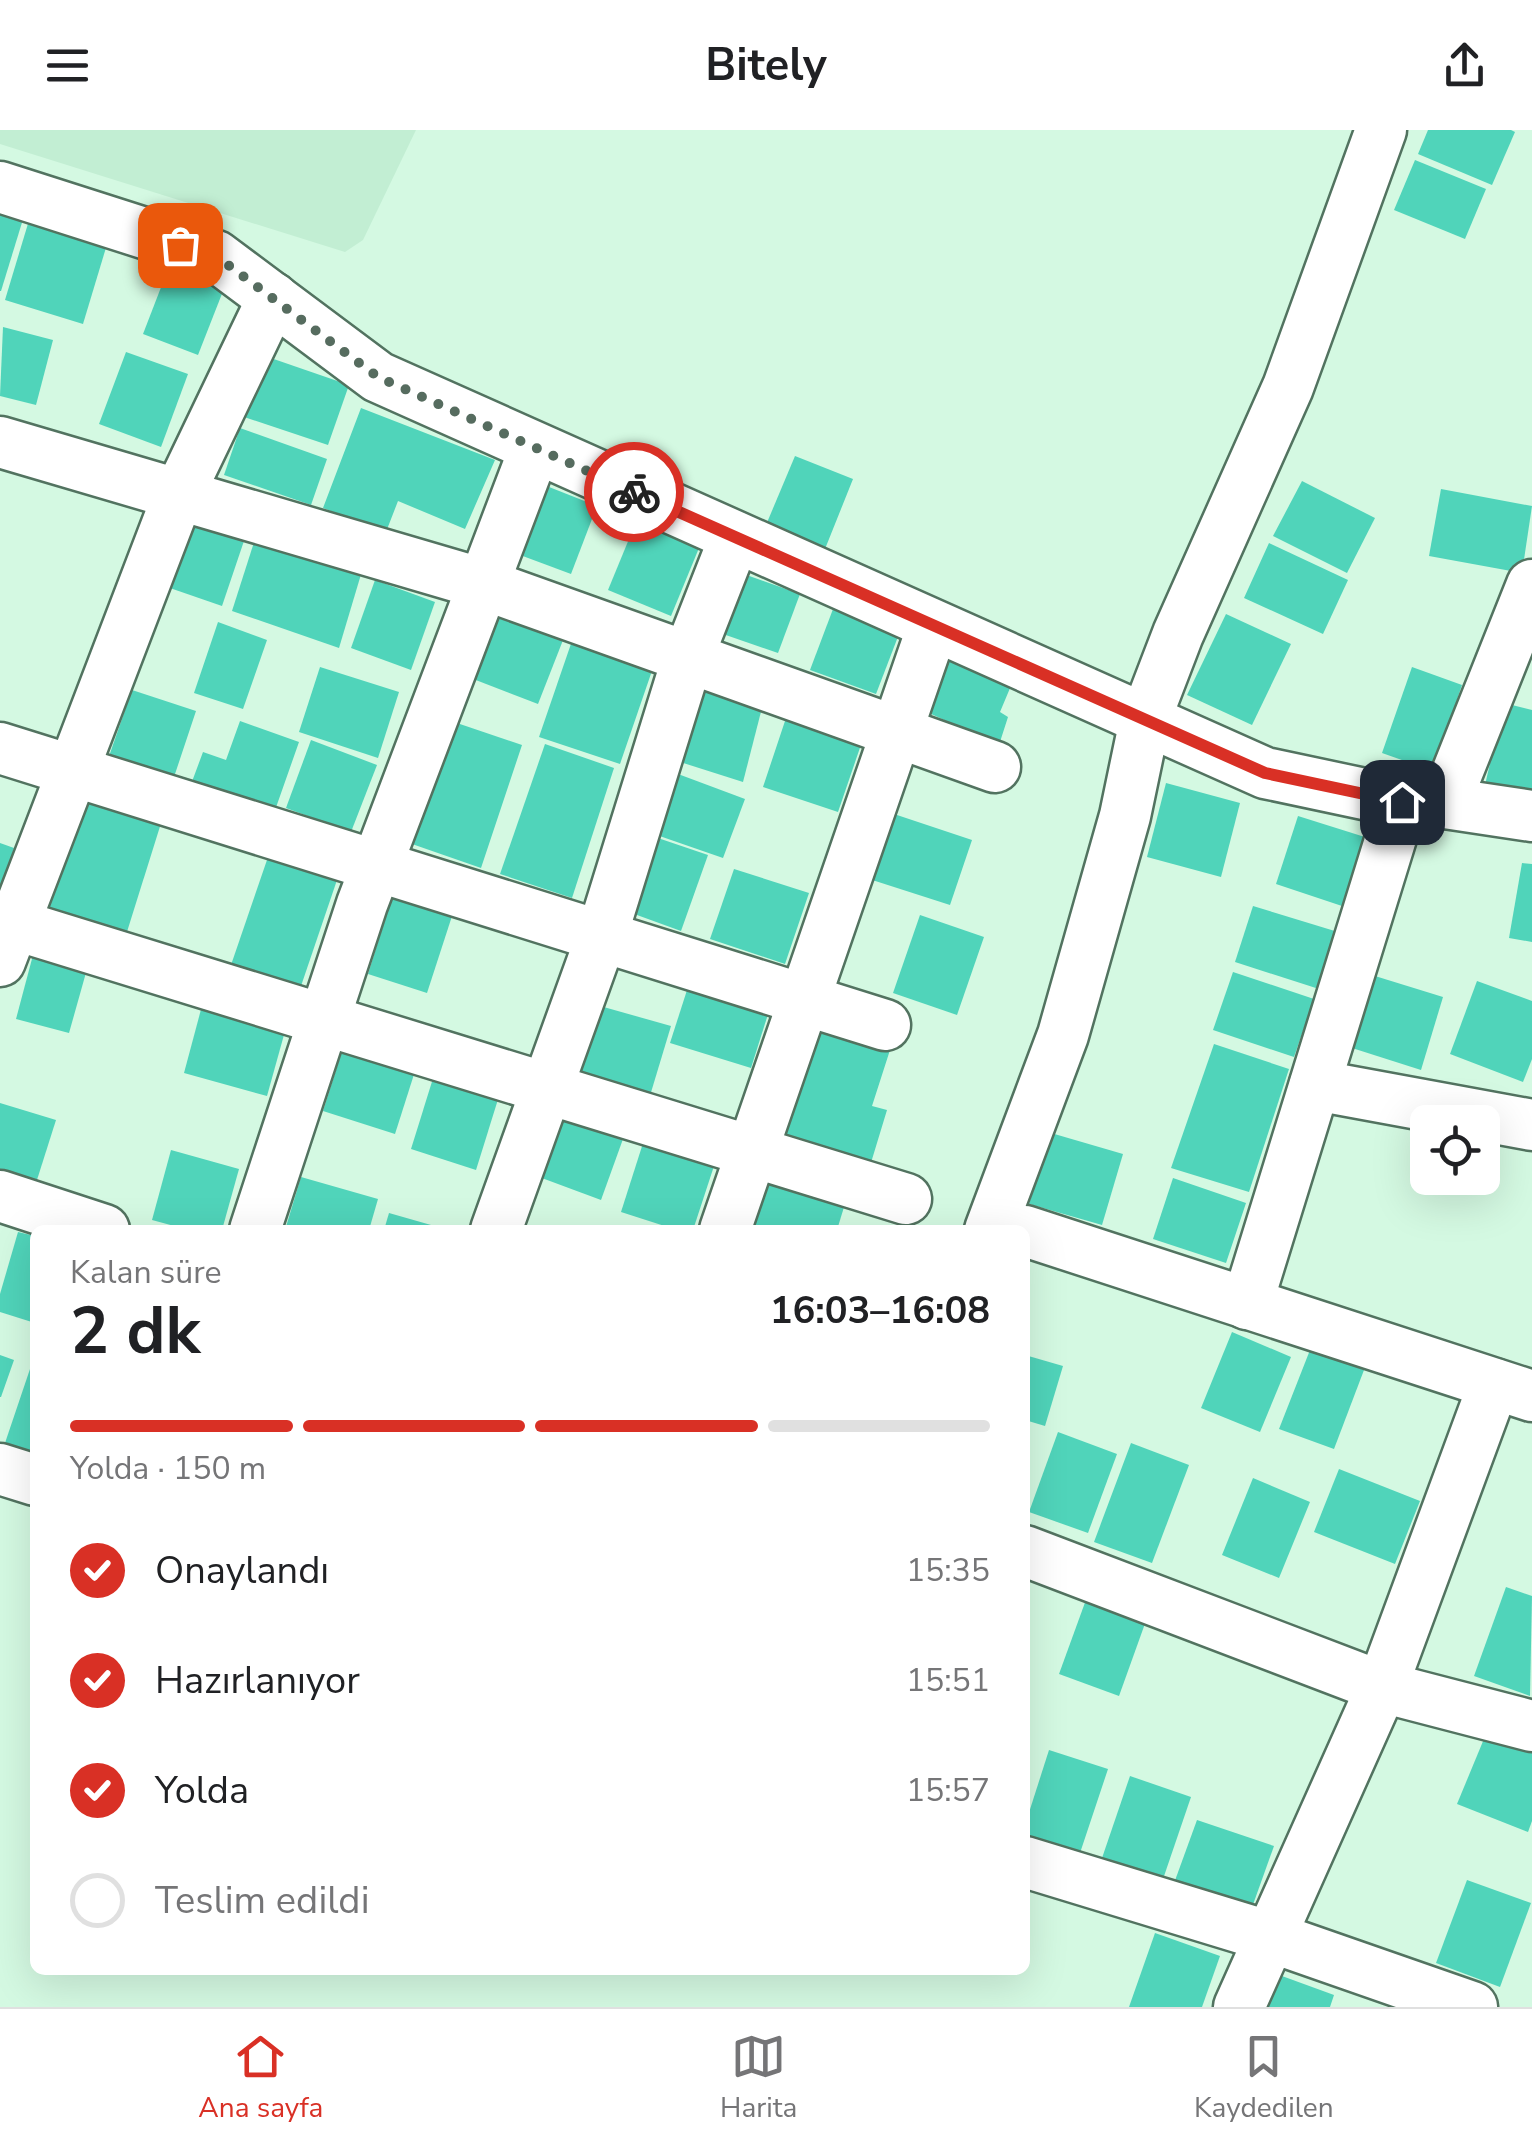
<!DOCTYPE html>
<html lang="tr">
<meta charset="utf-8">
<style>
:root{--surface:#fff;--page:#f6f6f6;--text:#202124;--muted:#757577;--line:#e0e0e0;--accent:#d93025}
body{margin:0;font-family:"Nunito Sans",sans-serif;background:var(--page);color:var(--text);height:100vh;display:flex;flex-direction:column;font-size:38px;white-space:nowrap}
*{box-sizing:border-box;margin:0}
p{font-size:32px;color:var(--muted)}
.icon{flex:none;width:55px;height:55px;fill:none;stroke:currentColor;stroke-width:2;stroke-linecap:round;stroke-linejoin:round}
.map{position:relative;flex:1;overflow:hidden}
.drawer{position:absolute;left:30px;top:1095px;width:1000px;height:750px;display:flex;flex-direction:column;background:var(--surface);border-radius:15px;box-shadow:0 10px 40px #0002}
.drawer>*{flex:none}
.fabs{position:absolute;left:1410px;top:975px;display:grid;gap:20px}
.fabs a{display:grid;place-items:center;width:90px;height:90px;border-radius:15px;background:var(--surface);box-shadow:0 10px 40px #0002;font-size:50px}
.pin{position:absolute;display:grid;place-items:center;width:85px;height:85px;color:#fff;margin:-42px;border-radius:20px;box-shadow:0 5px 15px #0006}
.courier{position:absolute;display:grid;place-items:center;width:100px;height:100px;margin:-50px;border:8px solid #d93025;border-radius:50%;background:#fff;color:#222;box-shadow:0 2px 12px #0007}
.summary em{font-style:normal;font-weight:700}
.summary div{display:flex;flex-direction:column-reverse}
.summary{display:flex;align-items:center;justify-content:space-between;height:170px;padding:0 40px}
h1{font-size:65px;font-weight:700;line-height:75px}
.bar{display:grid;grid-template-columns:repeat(4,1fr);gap:15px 10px;align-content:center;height:120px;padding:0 40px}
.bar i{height:12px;border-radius:8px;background:var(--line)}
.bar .selected{background:var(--accent)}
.bar p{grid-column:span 4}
ol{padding:0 40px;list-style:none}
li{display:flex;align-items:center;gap:30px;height:110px}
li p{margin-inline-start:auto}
li .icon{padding:10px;border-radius:50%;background:var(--accent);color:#fff;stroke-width:4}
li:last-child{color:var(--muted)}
li i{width:55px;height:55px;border:5px solid var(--line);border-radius:50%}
header{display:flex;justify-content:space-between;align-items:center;height:130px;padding:0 40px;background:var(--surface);font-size:45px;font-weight:700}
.menu{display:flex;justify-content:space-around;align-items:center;height:140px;border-top:2px solid var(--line);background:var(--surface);font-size:28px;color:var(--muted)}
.menu a{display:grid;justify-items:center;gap:5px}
.menu .selected{color:var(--accent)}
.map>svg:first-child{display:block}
</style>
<header><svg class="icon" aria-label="menu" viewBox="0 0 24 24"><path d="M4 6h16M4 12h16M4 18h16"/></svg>Bitely<svg class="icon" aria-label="share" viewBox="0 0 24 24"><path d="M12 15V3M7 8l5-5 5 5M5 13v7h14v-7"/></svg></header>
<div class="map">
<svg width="1532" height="1877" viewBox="0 0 1532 1877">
<rect width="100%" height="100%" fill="#d4f9e2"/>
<path fill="#c2eed3" d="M0,0H416L363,110L345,122L0,14Z"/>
<g fill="#50d4ba">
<path d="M1428,0H1511L1515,2L1492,55L1418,24Z"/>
<path d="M1415,30L1486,59L1465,109L1394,80Z"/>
<path d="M0,79L24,86L1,161H0Z"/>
<path d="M30,87L108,111L83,194L5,170Z"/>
<path d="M170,134L225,156L198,225L143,204Z"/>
<path d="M3,197L53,210L36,275L0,266Z"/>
<path d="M126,222L188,244L161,317L99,294Z"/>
<path d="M265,226L349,255L328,315L244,287Z"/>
<path d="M361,278L495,330L465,399L398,371L386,402L323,378Z"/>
<path d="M240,298L327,329L311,375L224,345Z"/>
<path d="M795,326L853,349L825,419L766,395Z"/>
<path d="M1302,351L1375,388L1347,443L1273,406Z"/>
<path d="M539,353L597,376L571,444L512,422Z"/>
<path d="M1441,359L1532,376L1522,443L1429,426Z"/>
<path d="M192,384L247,402L222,476L167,457Z"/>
<path d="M636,392L699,418L671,486L608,460Z"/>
<path d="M256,406L362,441L339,518L232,481Z"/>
<path d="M1269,413L1348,450L1323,504L1244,468Z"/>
<path d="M741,443L800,464L778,523L720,503Z"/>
<path d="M375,450L435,472L411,540L351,518Z"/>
<path d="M494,479L565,505L538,574L468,547Z"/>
<path d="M833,479L899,504L876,564L810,540Z"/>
<path d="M1226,484L1291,514L1252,595L1187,565Z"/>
<path d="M218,492L267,510L243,579L194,563Z"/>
<path d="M574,505L655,532L620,634L539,607Z"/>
<path d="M942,518L1013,551L1000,582L1008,587L999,615L918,578Z"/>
<path d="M320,537L399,562L378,628L299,602Z"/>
<path d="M1412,537L1462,555L1433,641L1382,623Z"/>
<path d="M703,550L764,570L743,652L677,631Z"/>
<path d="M132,560L196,581L171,656L106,635Z"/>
<path d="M1504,573L1532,580V666L1485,655Z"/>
<path d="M788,582L864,606L838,682L763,657Z"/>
<path d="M240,591L299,612L273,686L190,657L203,622L226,630Z"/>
<path d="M454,592L522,615L481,738L412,714Z"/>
<path d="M311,610L377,635L351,702L286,678Z"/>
<path d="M545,614L614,638L572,768L500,744Z"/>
<path d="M670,641L745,669L723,728L648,702Z"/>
<path d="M1166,653L1240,673L1221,747L1147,727Z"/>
<path d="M85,666L162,690L126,805L48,779Z"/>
<path d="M888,682L972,710L950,775L866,748Z"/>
<path d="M1298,686L1368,708L1345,777L1276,754Z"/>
<path d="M652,706L708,725L681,801L626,781Z"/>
<path d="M0,713L14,718L1,760H0Z"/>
<path d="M268,727L337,750L300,859L231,835Z"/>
<path d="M1522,733L1532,734V812L1509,808Z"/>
<path d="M734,739L809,763L785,834L710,809Z"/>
<path d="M393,764L453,783L427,863L368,844Z"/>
<path d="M1253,776L1338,802L1319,859L1235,832Z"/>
<path d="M920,785L984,807L957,885L893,863Z"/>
<path d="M33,825L87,839L69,903L16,889Z"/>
<path d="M1233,842L1314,869L1294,927L1213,900Z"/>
<path d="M1375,846L1443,867L1421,940L1352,918Z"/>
<path d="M1477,851L1532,871V929L1523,952L1450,924Z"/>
<path d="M688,857L769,881L751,938L670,913Z"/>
<path d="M203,872L287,894L267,966L184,943Z"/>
<path d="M593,874L671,896L649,969L571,947Z"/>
<path d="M819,896L890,920L872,976L887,980L870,1036L783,1011Z"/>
<path d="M1214,914L1289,939L1249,1062L1171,1038Z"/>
<path d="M344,915L416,938L395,1004L323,981Z"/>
<path d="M435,942L500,963L476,1040L411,1019Z"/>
<path d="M0,973L56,990L36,1053L0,1042Z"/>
<path d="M554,983L623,1009L601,1070L531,1044Z"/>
<path d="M1051,1003L1123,1024L1102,1095L1029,1074Z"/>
<path d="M644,1010L715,1033L693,1100H677L621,1082Z"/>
<path d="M171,1020L239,1039L222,1100H189L152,1090Z"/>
<path d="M301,1047L378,1069L369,1100H285Z"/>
<path d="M1173,1048L1246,1073L1226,1133L1153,1109Z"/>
<path d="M764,1053L844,1077L837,1100H750Z"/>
<path d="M389,1083L445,1099V1100H384Z"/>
<path d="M18,1102L35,1106V1193L0,1182V1164Z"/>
<path d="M1232,1202L1291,1227L1260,1302L1201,1278Z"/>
<path d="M1310,1220L1364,1240L1334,1319L1279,1299Z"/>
<path d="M0,1225L14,1230L1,1267H0Z"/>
<path d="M1025,1225L1063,1236L1045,1296L1025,1290Z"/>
<path d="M30,1239L35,1240V1323L5,1313Z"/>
<path d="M1058,1302L1117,1324L1088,1403L1029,1382Z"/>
<path d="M1131,1313L1189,1335L1152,1433L1094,1412Z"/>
<path d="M1339,1339L1420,1371L1395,1434L1314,1402Z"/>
<path d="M1253,1348L1310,1372L1279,1448L1222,1425Z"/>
<path d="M1506,1457L1532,1466L1530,1566L1474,1546Z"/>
<path d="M1087,1467L1147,1488L1119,1566L1059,1544Z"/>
<path d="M1486,1604L1532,1623V1691L1528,1702L1457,1674Z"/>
<path d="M1049,1620L1108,1639L1079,1726L1025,1709V1695Z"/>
<path d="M1130,1646L1191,1667L1162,1752L1101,1731Z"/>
<path d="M1197,1690L1274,1716L1250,1783L1173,1756Z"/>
<path d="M1467,1750L1531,1773L1500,1857L1436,1833Z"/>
<path d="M1155,1803L1220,1826L1202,1877H1129Z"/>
<path d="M1271,1842L1334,1865L1330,1877H1257Z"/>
</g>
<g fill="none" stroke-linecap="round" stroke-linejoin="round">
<defs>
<g id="minor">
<path d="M0,57L216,126L378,247L1265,643L1402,672L1445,673L1532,686"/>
<path d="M0,312L483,454L995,637"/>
<path d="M0,618L885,895"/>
<path d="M1445,673L1532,455"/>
<path d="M0,790L906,1069"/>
<path d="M0,831L178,366L273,168"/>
<path d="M1315,955L1532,995"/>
<path d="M0,1066L104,1100"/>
<path d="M255,1100L362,774L535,318"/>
<path d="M496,1100L601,808L688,527L735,407"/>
<path d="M725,1100L933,496"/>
<path d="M990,1100L1063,905L1125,686L1145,590L1178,504L1288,257L1381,0"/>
<path d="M1025,1101L1532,1266"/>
<path d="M1247,1174L1402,672"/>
<path d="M0,1339L35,1350"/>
<path d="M1025,1421L1382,1557L1532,1596"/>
<path d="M1025,1732L1271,1807L1472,1877"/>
<path d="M1239,1877L1382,1557L1494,1254"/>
</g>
</defs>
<use href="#minor" stroke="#527360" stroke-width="55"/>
<use href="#minor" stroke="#fff" stroke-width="50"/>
</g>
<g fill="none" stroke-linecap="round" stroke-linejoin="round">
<path stroke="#566c5f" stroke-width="10" stroke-dasharray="0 18" d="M180,115L216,126L378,247L634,362"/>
<path stroke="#d93025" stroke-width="12" d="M634,362L1265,643L1402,672"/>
</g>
</svg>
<div class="fabs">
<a><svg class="icon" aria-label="locate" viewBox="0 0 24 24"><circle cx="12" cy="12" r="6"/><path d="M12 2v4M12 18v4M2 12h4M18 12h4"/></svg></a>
</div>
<div class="pin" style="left:180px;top:115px;background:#ea580c"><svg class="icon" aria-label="bag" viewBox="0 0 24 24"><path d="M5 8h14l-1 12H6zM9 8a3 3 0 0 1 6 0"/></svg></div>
<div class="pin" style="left:1402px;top:672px;background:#1f2937"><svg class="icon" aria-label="home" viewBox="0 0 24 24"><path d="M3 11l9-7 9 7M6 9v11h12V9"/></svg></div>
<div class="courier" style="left:634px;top:362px"><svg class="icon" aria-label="bike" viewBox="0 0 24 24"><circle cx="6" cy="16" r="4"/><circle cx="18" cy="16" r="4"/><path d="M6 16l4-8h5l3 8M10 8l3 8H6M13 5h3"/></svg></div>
<section class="drawer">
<div class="summary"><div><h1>2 dk</h1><p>Kalan süre</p></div><em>16:03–16:08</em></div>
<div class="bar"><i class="selected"></i><i class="selected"></i><i class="selected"></i><i></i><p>Yolda · 150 m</p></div>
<ol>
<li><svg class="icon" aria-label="check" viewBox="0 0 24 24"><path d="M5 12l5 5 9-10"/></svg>Onaylandı<p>15:35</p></li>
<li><svg class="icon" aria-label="check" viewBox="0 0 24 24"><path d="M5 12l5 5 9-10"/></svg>Hazırlanıyor<p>15:51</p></li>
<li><svg class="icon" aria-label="check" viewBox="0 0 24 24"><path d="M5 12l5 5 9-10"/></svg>Yolda<p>15:57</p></li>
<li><i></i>Teslim edildi</li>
</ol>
</section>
</div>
<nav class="menu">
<a class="selected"><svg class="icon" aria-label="home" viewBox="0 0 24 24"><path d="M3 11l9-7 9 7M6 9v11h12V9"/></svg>Ana sayfa</a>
<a><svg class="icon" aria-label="map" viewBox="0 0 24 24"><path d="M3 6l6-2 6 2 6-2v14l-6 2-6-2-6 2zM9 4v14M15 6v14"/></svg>Harita</a>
<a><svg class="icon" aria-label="saved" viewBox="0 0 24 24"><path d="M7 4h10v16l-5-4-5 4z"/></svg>Kaydedilen</a>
</nav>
